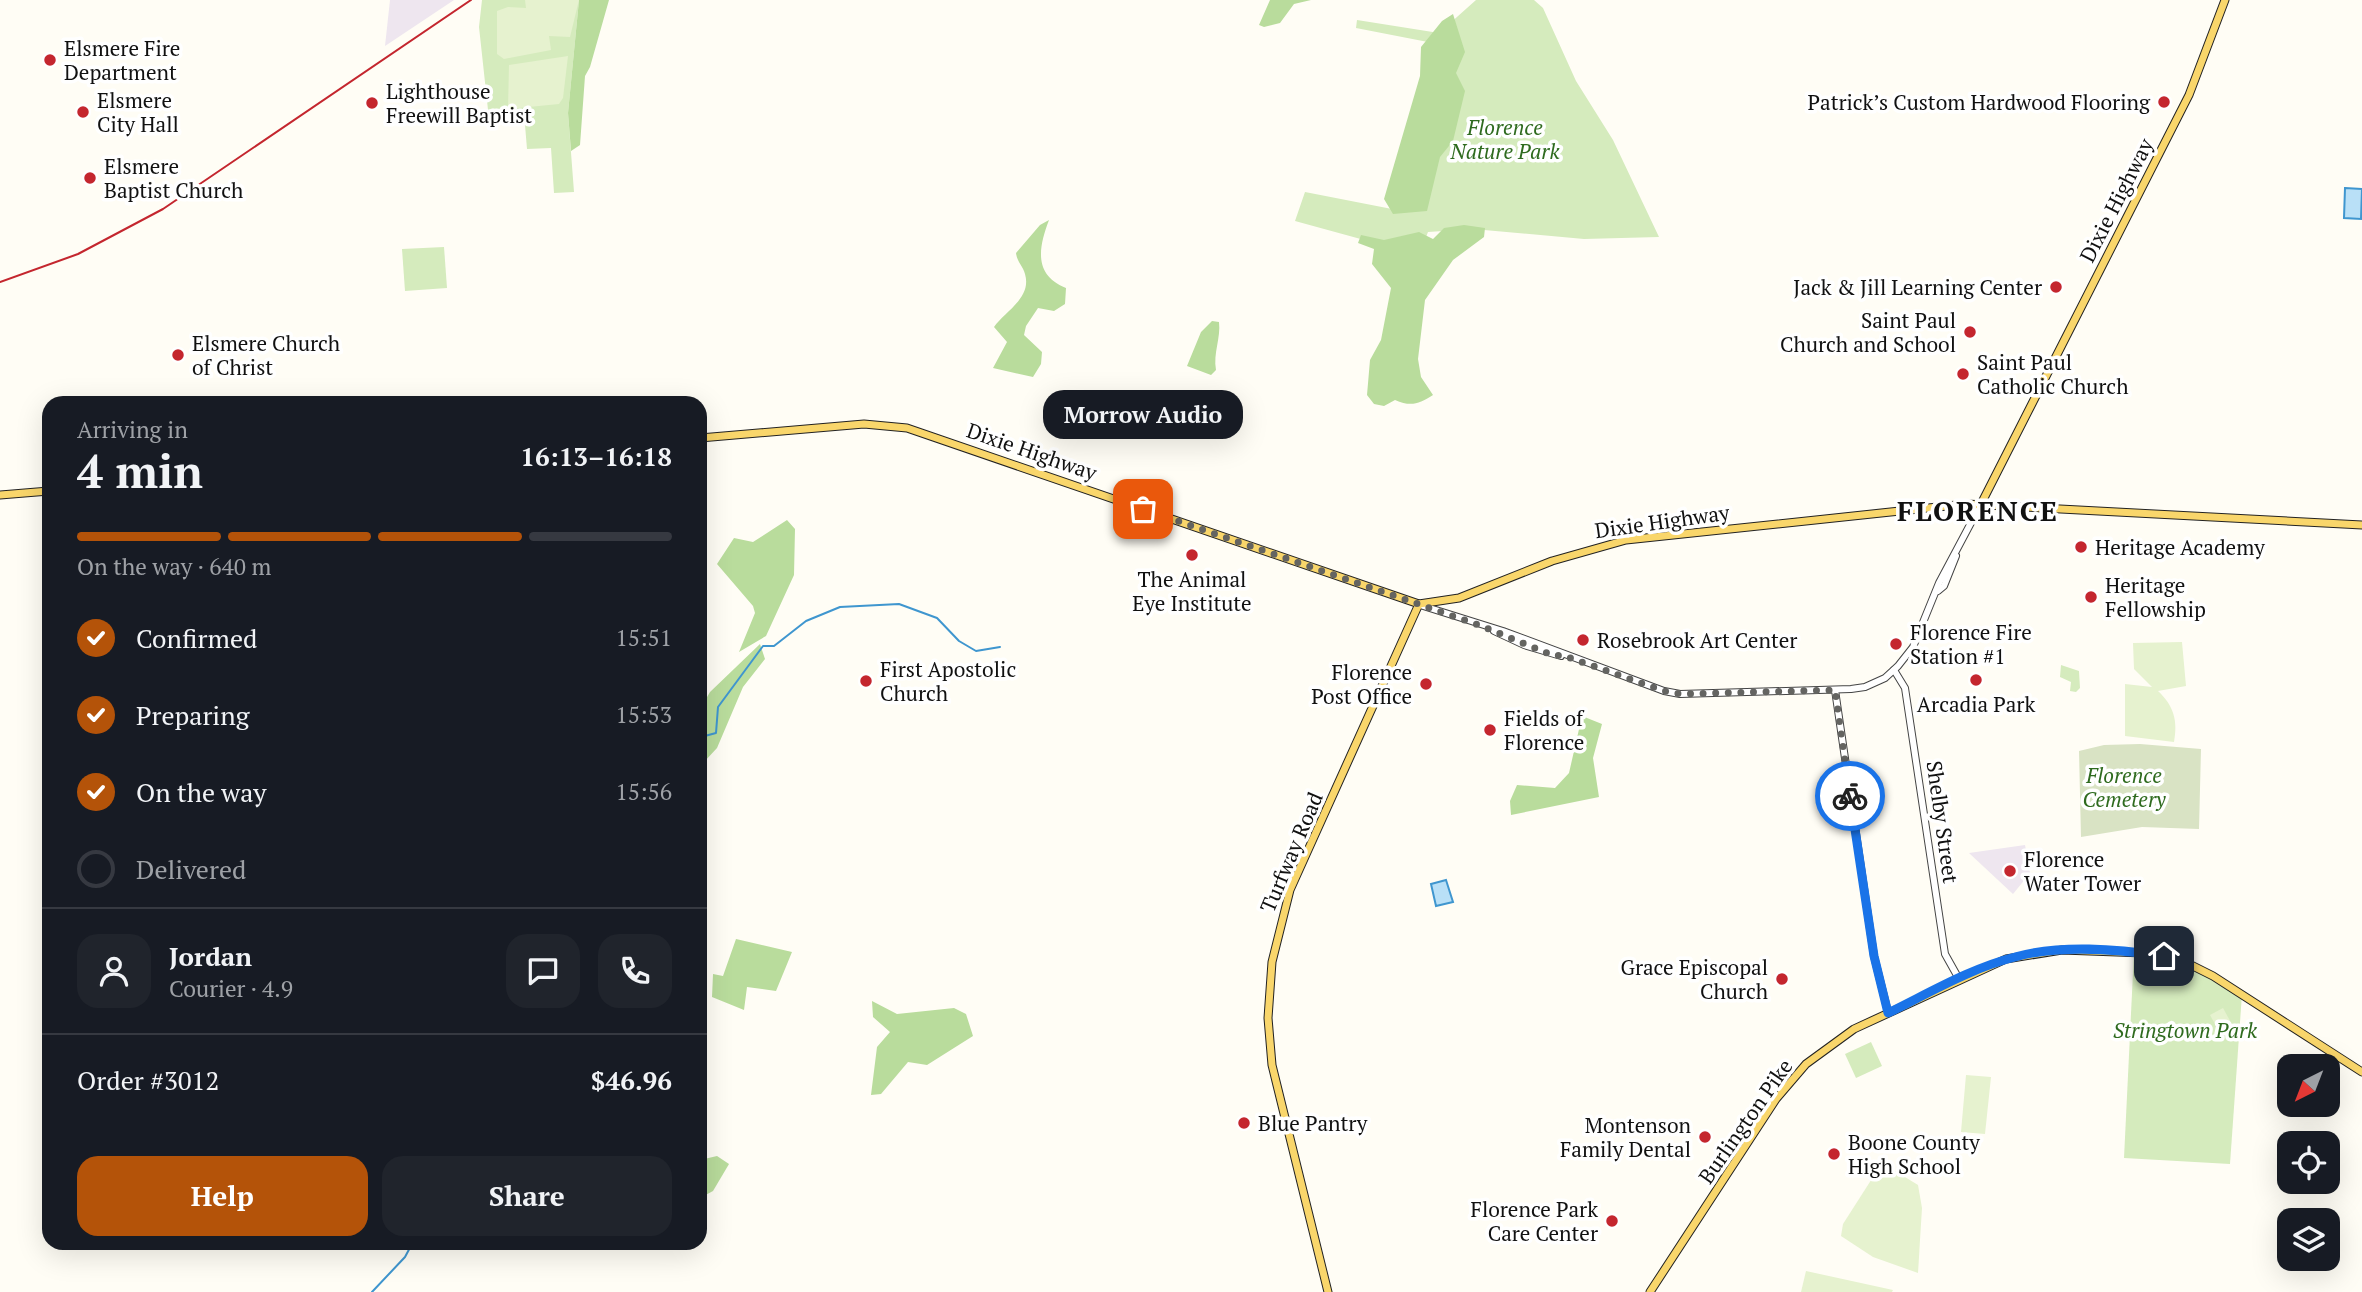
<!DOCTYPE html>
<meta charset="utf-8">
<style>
:root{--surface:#171b24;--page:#20242c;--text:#f1f3f6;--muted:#9ea1a6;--line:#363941;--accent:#b45309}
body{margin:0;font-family:"PT Serif",serif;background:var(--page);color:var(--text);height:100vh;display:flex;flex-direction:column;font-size:26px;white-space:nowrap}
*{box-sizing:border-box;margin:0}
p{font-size:23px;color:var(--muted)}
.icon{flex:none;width:38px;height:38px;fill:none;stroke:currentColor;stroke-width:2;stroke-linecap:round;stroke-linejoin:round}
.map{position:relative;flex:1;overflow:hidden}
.details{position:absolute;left:42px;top:396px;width:665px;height:854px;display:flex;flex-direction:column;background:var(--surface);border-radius:21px;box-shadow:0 7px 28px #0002}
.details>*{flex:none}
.needle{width:46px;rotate:222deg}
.controls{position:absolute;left:2277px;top:1054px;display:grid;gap:14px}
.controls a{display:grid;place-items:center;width:63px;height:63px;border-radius:14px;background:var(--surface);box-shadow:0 7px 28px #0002;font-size:35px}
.pin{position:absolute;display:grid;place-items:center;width:60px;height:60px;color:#fff;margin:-30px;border-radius:14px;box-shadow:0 4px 10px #0006}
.courier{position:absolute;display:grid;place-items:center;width:70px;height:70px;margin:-35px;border:5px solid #1a73e8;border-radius:50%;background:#fff;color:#222;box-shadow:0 2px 9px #0007}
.bubble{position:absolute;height:49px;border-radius:21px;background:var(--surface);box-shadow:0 7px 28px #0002;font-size:23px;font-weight:600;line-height:49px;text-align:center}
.headline em{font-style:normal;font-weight:600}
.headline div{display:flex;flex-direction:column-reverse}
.headline{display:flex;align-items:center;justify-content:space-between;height:119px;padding:0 35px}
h1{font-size:46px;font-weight:600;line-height:52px}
.bar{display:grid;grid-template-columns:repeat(4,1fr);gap:10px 7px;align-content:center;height:84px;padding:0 35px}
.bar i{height:9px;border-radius:5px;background:var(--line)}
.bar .on{background:var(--accent)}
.bar p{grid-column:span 4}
.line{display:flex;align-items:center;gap:18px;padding:0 35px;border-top:2px solid var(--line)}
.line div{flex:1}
.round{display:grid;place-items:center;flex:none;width:74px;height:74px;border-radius:21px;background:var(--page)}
ol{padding:0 35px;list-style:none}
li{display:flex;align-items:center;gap:21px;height:77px}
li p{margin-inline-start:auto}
li .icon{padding:7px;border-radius:50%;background:var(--accent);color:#fff;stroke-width:4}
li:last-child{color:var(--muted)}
li i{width:38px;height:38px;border:4px solid var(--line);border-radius:50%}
.action{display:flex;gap:14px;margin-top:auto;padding:14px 35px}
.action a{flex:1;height:80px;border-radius:21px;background:var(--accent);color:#fff;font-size:28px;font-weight:600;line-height:80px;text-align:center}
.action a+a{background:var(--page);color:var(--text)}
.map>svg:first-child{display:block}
</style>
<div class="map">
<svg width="2362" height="1292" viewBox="0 0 2362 1292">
<rect width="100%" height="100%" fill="#fffdf5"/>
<g fill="#eee6ef">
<path d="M390,0H454L385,46Z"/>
<path d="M2025,845L2030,873L2013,894L1969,853Z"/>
</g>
<g fill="#d5ebbd">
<path d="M482,0H579L568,113L574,192L554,193L551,148L527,149L524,113L489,119L479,27Z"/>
<path d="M1476,0H1534L1543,8L1576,81L1613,140L1659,237L1584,239L1473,229L1428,232L1419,255L1295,221L1305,192L1392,209L1433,43L1356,28L1357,20L1439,33Z"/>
<path d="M444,247L447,288L405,291L402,249Z"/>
<path d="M2061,665L2079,671L2080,688L2076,692L2070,691L2071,682L2060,677Z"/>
<path d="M2134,952L2183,961L2242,994L2230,1164L2124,1158Z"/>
<path d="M1871,1042L1882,1066L1856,1078L1845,1054Z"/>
</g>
<g fill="#b9dc9c">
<path d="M579,0H609L590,67L585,76L580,145L571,151L568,113Z"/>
<path d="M1270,0H1311L1294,4L1280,23L1264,27L1259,25Z"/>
<path d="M1453,14L1465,52L1456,73L1465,91L1453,141L1440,157L1427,211L1393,214L1384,199L1420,76L1421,47L1442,21Z"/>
<path d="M1049,220C1038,249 1034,275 1066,288L1065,304L1054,311L1038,308L1026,326L1024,335L1042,352L1041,364L1033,377L993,368L1007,342L994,327C1005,311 1032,298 1025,274C1023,266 1017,262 1016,253L1040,225Z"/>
<path d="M1464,225L1485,228L1484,237L1453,260L1425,300L1418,359L1421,377L1433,395C1419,404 1411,407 1395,400L1384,406L1374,404L1367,395L1370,360L1381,340L1391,288L1372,264L1374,249L1358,243L1361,235L1384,240L1419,232L1433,239L1444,228Z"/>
<path d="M1212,321L1219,322C1221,338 1213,353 1216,370L1211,375L1187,366L1201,332Z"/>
<path d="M787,520L795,529L794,575L766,636L739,652L755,613L753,606L717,564L734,538L753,542Z"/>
<path d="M760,644L765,659L743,687L717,748L704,762L700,773V709L710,692Z"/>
<path d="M1582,716L1602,724L1593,758L1599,797L1511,815L1510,801L1517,785L1555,788L1569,773Z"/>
<path d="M736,939L792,952L776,991L747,987L744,1010L712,997L713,974L723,976Z"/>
<path d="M872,1001L897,1014L954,1008L966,1014L973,1036L927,1065L908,1062L881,1094L871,1095L877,1047L890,1032L873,1017Z"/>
<path d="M717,1156L729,1164L713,1191L700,1198V1160Z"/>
</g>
<path fill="#d9e3c4" d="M2140,744L2201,749L2199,829L2142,827L2081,837L2079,751L2104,745Z"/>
<g fill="#e6f2cf">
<path d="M525,0H579L570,37L549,36L551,50L504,59L497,54V11L508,7L526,8Z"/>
<path d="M568,56L563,98L559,104L508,109L509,65Z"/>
<path d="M2182,642L2186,686L2158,691C2174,706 2178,721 2174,742L2125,736V684L2152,687L2134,669L2133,643Z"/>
<path d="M2223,1008L2234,1028L2221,1035L2210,1015Z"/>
<path d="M1966,1075L1991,1077L1985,1134L1961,1132Z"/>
<path d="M1882,1163L1918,1185L1922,1208L1918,1273L1873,1257L1841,1236L1843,1224Z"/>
<path d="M1806,1271L1893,1290L1892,1292H1801Z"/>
</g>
<g fill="#b9e0f7" stroke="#3f96cf" stroke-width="2">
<path d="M2345,188L2362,189L2361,219L2344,218Z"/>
<path d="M1446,880L1453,902L1436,906L1431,884Z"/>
</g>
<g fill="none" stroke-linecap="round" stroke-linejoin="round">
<g stroke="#3f96cf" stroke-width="2">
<path d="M700,744L701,737L716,733L718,707L763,646H774L806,621L840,607L899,604L937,618L959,641L976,651L1000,647"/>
<path d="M372,1292L405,1257L413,1242"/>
</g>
<defs>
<g id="minor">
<path d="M1938,591L1944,586L1956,556"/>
<path d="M1420,605L1503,631L1664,691L1680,694L1851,689L1865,687L1885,678L1898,666L1913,647L1939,583L1981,504"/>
<path d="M1494,631L1524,645L1561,656"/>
<path d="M1894,670L1905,688L1945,954L1959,979"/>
<path d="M1835,690L1874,956L1888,1012"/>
</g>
<g id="major">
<path d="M700,438L864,424L907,428L1419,604L1459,598L1552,561L1626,540L1966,504L2362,525"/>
<path d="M0,495L49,491"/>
<path d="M1981,504L2189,95L2225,0"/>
<path d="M1328,1292L1272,1065L1268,1018L1272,962L1290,890L1419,604"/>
<path d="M1650,1292L1776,1099L1806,1064L1854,1029L2006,959L2062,950L2144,953L2183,961L2213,976L2362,1072"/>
</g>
</defs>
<use href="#minor" stroke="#444" stroke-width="8"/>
<use href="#major" stroke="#222" stroke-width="9"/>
<use href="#minor" stroke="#fff" stroke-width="6"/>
<use href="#major" stroke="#f9d66b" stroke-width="7"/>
<path stroke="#c4262e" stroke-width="2" d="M0,282L78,254L163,209L471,0"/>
</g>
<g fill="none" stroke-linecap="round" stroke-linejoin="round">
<path stroke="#646461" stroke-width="7" stroke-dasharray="0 12.6" d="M1143,509L1479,625L1554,656L1562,655L1664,691L1681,694L1835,690L1850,796"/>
<path stroke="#1a73e8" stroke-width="9" d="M1850,796L1874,956L1888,1013C1929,993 1971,968 2015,957C2061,944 2117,949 2164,956"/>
</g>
<g fill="#c4262e" stroke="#fff" stroke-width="2.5">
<circle cx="50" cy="60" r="7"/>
<circle cx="2164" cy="102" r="7"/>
<circle cx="372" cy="103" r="7"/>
<circle cx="83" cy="112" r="7"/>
<circle cx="90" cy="178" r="7"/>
<circle cx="2056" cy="287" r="7"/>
<circle cx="1970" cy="332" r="7"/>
<circle cx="178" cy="355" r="7"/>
<circle cx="1963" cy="374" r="7"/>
<circle cx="2081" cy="547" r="7"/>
<circle cx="1192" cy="555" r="7"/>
<circle cx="2091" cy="597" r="7"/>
<circle cx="1583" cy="640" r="7"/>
<circle cx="1896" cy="644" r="7"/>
<circle cx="1976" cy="680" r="7"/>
<circle cx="866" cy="681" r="7"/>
<circle cx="1426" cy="684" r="7"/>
<circle cx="1490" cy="730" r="7"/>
<circle cx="2010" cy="871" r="7"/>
<circle cx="1782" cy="979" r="7"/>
<circle cx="1244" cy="1123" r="7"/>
<circle cx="1705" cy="1137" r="7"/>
<circle cx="1834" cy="1154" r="7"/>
<circle cx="1612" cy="1221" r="7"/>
</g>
<g text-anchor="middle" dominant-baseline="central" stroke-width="7" stroke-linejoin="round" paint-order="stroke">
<g font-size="21" fill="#111" stroke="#fff" text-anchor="start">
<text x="64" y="48">Elsmere Fire<tspan x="64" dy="24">Department</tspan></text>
<text x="386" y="91">Lighthouse<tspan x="386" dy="24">Freewill Baptist</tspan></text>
<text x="97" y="100">Elsmere<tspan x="97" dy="24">City Hall</tspan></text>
<text x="2150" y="102" text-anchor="end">Patrick’s Custom Hardwood Flooring</text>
<text x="104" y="166">Elsmere<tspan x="104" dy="24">Baptist Church</tspan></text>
<text x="2042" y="287" text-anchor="end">Jack &amp; Jill Learning Center</text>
<text x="1956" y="320" text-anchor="end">Saint Paul<tspan x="1956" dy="24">Church and School</tspan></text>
<text x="192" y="343">Elsmere Church<tspan x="192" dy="24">of Christ</tspan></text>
<text x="1977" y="362">Saint Paul<tspan x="1977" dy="24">Catholic Church</tspan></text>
<text x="2095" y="547">Heritage Academy</text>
<text x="1192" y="579" text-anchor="middle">The Animal<tspan x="1192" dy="24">Eye Institute</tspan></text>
<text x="2105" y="585">Heritage<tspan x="2105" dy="24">Fellowship</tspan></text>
<text x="1910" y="632">Florence Fire<tspan x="1910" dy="24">Station #1</tspan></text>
<text x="1597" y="640">Rosebrook Art Center</text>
<text x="880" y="669">First Apostolic<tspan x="880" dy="24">Church</tspan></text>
<text x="1412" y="672" text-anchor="end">Florence<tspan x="1412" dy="24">Post Office</tspan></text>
<text x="1976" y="704" text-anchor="middle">Arcadia Park</text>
<text x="1504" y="718">Fields of<tspan x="1504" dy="24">Florence</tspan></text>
<text x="2024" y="859">Florence<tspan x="2024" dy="24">Water Tower</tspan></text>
<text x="1768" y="967" text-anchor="end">Grace Episcopal<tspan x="1768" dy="24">Church</tspan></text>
<text x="1258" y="1123">Blue Pantry</text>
<text x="1691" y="1125" text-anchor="end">Montenson<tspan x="1691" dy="24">Family Dental</tspan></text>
<text x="1848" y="1142">Boone County<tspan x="1848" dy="24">High School</tspan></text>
<text x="1598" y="1209" text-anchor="end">Florence Park<tspan x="1598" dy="24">Care Center</tspan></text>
</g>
<g font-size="21" font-style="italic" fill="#2f6b1f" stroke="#fff">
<text x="1505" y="127">Florence<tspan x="1505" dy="24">Nature Park</tspan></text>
<text x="2124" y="775">Florence<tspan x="2124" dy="24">Cemetery</tspan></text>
<text x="2185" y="1030">Stringtown Park</text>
</g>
<g font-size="21" fill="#111" stroke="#fff">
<text transform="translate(2116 200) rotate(-63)">Dixie Highway</text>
<text transform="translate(1032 451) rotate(19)">Dixie Highway</text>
<text transform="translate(1662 521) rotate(-8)">Dixie Highway</text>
<text transform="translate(1943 822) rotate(82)">Shelby Street</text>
<text transform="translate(1291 852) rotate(-67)">Turfway Road</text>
<text transform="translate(1745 1121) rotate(-55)">Burlington Pike</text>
</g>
<g font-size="28" font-weight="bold" letter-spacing="2" fill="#111" stroke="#fff">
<text x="1978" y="510">FLORENCE</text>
</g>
</g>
</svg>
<div class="controls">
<a><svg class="needle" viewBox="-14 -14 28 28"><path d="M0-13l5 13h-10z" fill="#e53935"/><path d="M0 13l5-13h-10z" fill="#9ea1a6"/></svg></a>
<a><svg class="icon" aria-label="locate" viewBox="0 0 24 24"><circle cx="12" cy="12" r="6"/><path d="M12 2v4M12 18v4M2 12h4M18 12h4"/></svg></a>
<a><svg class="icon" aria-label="layers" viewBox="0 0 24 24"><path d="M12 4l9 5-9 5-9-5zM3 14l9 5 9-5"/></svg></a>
</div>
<div class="pin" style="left:1143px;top:509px;background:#ea580c"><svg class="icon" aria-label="bag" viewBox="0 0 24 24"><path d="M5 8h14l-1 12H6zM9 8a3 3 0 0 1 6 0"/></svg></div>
<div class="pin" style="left:2164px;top:956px;background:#1f2937"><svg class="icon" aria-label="home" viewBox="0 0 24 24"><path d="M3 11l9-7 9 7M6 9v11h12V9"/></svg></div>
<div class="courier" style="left:1850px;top:796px"><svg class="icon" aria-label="bike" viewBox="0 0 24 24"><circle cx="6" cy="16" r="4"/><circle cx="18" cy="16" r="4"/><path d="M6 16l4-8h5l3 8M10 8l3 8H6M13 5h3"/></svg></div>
<div class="bubble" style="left:1043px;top:390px;width:200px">Morrow Audio</div>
<section class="details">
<div class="headline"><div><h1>4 min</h1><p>Arriving in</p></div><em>16:13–16:18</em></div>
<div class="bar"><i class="on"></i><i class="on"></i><i class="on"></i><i></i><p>On the way · 640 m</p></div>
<ol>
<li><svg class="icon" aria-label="check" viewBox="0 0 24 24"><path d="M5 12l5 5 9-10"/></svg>Confirmed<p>15:51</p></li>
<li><svg class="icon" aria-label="check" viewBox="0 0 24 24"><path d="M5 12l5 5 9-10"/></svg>Preparing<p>15:53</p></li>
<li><svg class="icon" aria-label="check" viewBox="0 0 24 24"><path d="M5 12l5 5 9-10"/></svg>On the way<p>15:56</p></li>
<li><i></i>Delivered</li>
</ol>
<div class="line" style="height:126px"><a class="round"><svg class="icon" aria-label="person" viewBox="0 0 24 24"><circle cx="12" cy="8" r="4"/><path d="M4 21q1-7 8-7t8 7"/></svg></a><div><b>Jordan</b><p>Courier · 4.9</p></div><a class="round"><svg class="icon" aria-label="chat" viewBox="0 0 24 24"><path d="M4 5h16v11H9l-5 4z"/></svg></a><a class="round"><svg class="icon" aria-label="phone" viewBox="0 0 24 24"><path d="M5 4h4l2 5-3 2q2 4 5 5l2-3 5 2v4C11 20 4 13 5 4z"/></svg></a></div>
<div class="line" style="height:91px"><div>Order #3012</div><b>$46.96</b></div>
<div class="action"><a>Help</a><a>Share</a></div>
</section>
</div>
